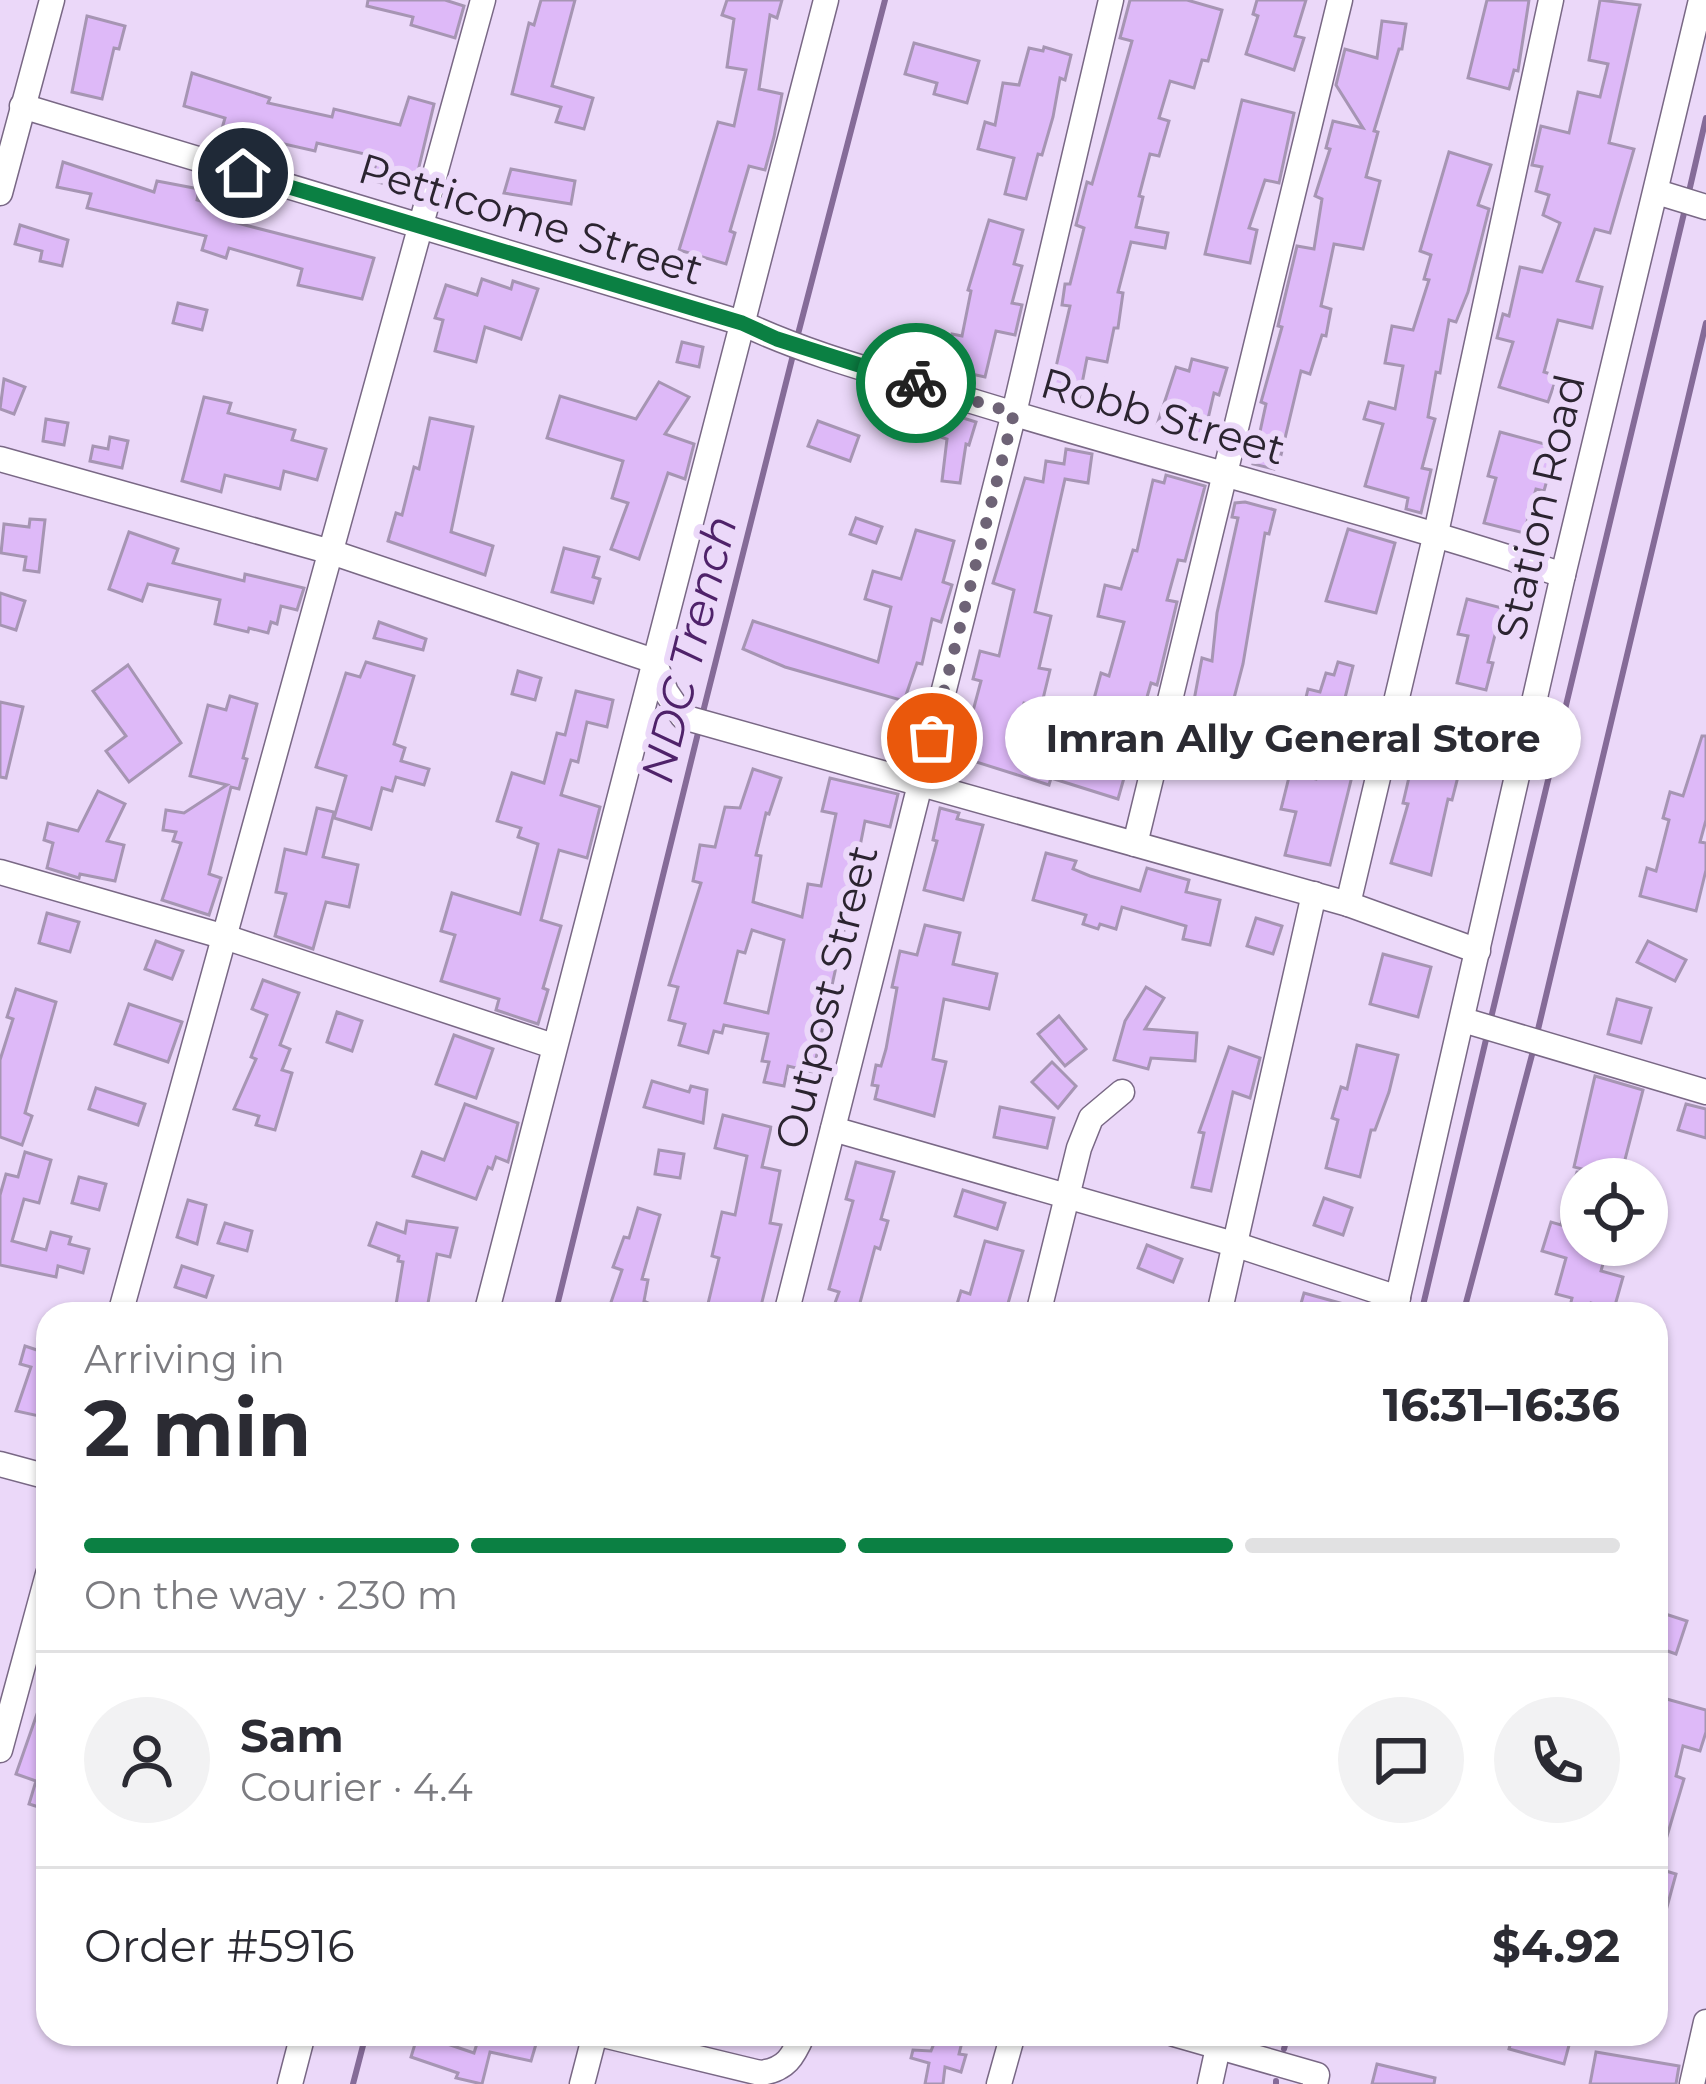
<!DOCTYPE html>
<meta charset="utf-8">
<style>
:root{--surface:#fff;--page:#f2f2f3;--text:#2b2b33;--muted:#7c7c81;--line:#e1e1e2;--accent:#0b8043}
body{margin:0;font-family:Montserrat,sans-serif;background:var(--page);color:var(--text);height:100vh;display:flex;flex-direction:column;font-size:45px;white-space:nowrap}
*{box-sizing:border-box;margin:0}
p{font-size:39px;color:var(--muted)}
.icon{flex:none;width:66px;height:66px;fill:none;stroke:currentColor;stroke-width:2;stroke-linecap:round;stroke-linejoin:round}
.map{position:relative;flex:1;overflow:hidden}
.details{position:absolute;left:36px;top:1302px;width:1632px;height:744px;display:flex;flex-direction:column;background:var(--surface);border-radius:36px;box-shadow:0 3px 9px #0004}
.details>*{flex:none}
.tools{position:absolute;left:1560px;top:1158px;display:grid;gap:24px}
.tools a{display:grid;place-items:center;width:108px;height:108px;border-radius:50%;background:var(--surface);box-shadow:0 3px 9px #0004;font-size:60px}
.pin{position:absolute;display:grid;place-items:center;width:102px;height:102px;color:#fff;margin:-51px;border:6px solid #fff;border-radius:50%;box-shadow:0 3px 12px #0007}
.courier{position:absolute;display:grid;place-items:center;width:120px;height:120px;margin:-60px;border:9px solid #0b8043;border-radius:50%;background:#fff;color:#222;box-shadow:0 3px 15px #0007}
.bubble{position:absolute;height:84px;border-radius:42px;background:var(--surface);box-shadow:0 3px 9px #0004;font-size:39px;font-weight:700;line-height:84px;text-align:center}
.overview em{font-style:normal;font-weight:700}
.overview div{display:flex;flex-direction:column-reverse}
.overview{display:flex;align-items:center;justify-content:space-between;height:204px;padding:0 48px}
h1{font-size:78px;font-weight:700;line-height:90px}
.bar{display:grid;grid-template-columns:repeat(4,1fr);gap:18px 12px;align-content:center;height:144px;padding:0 48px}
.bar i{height:15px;border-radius:9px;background:var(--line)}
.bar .active{background:var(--accent)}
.bar p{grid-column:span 4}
.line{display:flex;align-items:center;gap:30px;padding:0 48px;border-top:3px solid var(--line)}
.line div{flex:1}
.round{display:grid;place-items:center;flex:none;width:126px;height:126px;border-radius:63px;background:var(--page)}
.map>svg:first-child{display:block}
</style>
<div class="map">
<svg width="1706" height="2084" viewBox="0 0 1706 2084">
<rect width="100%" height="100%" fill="#ebd8f9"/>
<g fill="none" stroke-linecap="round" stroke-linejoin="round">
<g stroke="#856b98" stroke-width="6">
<path d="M1688,196L1706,118"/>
<path d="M797,338L885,0"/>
<path d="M702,716L794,351"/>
<path d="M1491,1018L1685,209"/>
<path d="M1536,1038L1706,323"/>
<path d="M555,1314L699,729"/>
<path d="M1421,1314L1488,1031"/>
<path d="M1463,1314L1533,1051"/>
<path d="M1237,2038L1238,2034"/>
<path d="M1284,2049L1288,2034"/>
<path d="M353,2084L366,2034"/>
<path d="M1276,2084V2081"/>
</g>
</g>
<g fill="#deb9f8" stroke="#a695b3" stroke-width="3" fill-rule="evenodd">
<path d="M368,0H445L464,6L455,38L411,25L413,17L367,6Z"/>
<path d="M541,0H575L552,86L593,98L584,129L556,122L561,107L512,94L529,23L534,25Z"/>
<path d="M727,0H782L777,18L770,15L759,89L782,94L774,137L765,170L749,166L730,231L735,233L726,264L679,250L718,122L734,126L746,70L727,67L734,19L722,15Z"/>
<path d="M1130,0H1187L1222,10L1208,61L1202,60L1194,88L1170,81L1159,118L1169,121L1159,156L1150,154L1139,196L1143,197L1136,227L1168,233L1165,248L1131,242L1118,292L1123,293L1118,328H1114L1107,362L1087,358L1079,399L1050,393L1070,306L1062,305L1065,284H1070L1084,228L1076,225L1087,182L1092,184L1132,41L1120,38Z"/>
<path d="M1257,0H1306L1295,36L1304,38L1294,70L1246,54L1258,16L1253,14Z"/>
<path d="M1487,0H1529L1518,71L1514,70L1509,89L1468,78Z"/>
<path d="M1600,0L1640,5L1609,143L1634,149L1610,233L1595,229L1577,281L1602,287L1592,328L1558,320L1544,372L1557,376L1548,402L1499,387L1513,342L1497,338L1503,314L1509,316L1520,267L1542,272L1560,223L1543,215L1549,195L1536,191L1542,167L1532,165L1541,126L1569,133L1578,92L1600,97L1608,64L1589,60Z"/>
<path d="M87,16L125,26L119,49L114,48L102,99L72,92Z"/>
<path d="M1382,21L1406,24L1402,49H1399L1374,131L1378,132L1366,177L1380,181L1363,249L1334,244L1321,306L1331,309L1326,336L1322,335L1310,374L1301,371L1281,455L1278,454L1274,469L1253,464L1266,404L1261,402L1282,327L1278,326L1297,246L1314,249L1322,199L1315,196L1330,149L1326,148L1333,121L1363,128L1336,85L1345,49L1377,58Z"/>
<path d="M914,43L979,61L967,103L934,94L937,83L905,74Z"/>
<path d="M1044,47L1071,55L1065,80L1060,78L1053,117L1042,155L1038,154L1026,199L1005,194L1014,158L978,149L985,122L995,125L1003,83L1019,85L1029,48L1043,51Z"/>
<path d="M192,73L270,98L268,103L332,117L334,109L400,125L409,97L434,104L413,192L371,180L378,157L317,143L315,151L258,138L255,149L219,139L225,118L184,106Z"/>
<path d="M1242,100L1294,113L1279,183L1265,180L1249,228L1257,230L1250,263L1205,254Z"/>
<path d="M1449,152L1491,165L1478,205L1489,209L1468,292L1456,322L1449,320L1440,373L1436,372L1428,417L1435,419L1422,468L1431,470L1421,513L1406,509L1408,498L1365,486L1383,424L1364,419L1369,402L1395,409L1403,366L1385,363L1392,326L1413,330L1429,280L1424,279L1431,255L1420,251Z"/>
<path d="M63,162L154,192L157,181L199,189L197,200L240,213L237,223L374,258L362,299L298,285L302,269L229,248L226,258L202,250L206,236L87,208L91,194L57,187Z"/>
<path d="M511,169L575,181L571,204L504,193Z"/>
<path d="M989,220L1023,230L1014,264L1022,266L1012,303L1022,305L1015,335L996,331L985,377L944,368L952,334L962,336L971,291L968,290Z"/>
<path d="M20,225L68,240L62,266L40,261L42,251L15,244Z"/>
<path d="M482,279L511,289L513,281L538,289L521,339L485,327L476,362L435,351L443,320L435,318L446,285L477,295Z"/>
<path d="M178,303L207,310L202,330L173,323Z"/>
<path d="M682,342L703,347L699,367L677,362Z"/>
<path d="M1192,359L1227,368L1219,395L1214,393L1204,436L1157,425L1176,367L1189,371Z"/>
<path d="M4,379L25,387L14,414L0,409Z"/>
<path d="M659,382L689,397L665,434L694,444L685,479L668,473L639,559L611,549L628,503L612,498L623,461L547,438L560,396L636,419Z"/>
<path d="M204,397L231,403L228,413L295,430L292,440L326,449L317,480L284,471L280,489L225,475L221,492L182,481Z"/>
<path d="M938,410L976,422L969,445L966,444L960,483L942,481L947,439L931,434Z"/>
<path d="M430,418L473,427L451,532L493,546L485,575L388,541L396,513L402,515L414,467L419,469Z"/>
<path d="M46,419L68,423L64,445L43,441Z"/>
<path d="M818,421L859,436L850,461L808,446Z"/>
<path d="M1500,432L1556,447L1544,491L1536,489L1524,533L1484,523L1496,478L1488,476Z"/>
<path d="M110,437L128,441L122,468L90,461L93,446L108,449Z"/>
<path d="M1066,449L1092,454L1088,483L1065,479L1035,612L1051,616L1039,668L1050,670L1041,707L1024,703L1015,739L1066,754L1067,750L1079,754L1101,673L1109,676L1124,622L1098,616L1105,585L1121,589L1133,550L1137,551L1153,480L1164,483L1166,475L1205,486L1185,561L1178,560L1167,600L1177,602L1157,685L1151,683L1118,799L1051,778L1049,785L948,753L957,723L969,726L981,681L973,679L980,651L999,656L1014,590L993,583L1025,478L1043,482L1046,461L1064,464Z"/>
<path d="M1245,502L1275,510L1269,534L1265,533L1243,664L1213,778L1186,771L1197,734L1188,732L1202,658L1212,661L1217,613L1238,518L1232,517L1235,503Z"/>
<path d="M856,518L882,527L876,543L850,534Z"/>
<path d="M30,519L45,520L39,572L24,570L26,557L1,553L4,524L29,527Z"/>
<path d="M1348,529L1395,543L1376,613L1326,601Z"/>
<path d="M916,530L954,541L943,582L952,585L941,622L932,619L922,664L917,663L904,701L785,667L743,649L753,621L878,662L891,607L865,599L873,571L901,579Z"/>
<path d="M129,532L178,549L173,563L244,581L245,574L304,588L297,610L281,606L277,624L271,622L268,633L249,628L248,632L215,624L220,600L148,584L142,601L109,589Z"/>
<path d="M564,548L599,557L593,577L600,579L593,603L552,592Z"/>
<path d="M0,593L25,601L16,630L0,625Z"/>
<path d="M1467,599L1502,608L1488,662L1493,663L1486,690L1457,683L1468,636L1458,634Z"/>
<path d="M379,622L426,639L423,650L374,638Z"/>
<path d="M366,662L414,676L394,744L405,748L401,761L429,769L424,785L396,777L392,791L382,788L371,829L334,818L346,776L316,767L346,673L360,677Z"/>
<path d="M1338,662L1353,666L1345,698L1357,701L1345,750L1358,752L1330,865L1285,855L1296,812L1281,809L1290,773L1316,779L1327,733L1299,727L1308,689L1320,692L1326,673L1334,675Z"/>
<path d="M128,665L181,743L129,782L106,751L126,736L93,691Z"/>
<path d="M518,671L541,678L535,700L512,694Z"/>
<path d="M576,691L613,700L607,727L587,722L578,762L571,760L561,795L600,807L587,858L559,850L541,920L561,926L543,988L548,990L538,1024L496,1010L499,999L441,981L455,935L441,931L452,893L520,914L538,844L518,837L521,828L497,821L512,773L544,783L557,733L565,735Z"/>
<path d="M230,696L257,704L243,758L247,759L239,789L231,787L209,874L221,878L209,915L162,900L181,843L173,841L176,832L163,830L166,810L184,813L227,785L190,776L208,705L226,710Z"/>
<path d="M0,702L23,707L6,778L0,777Z"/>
<path d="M1437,734L1462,739L1459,752L1464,753L1452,800L1448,799L1431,875L1391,863L1408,804L1403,803L1411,769L1428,773Z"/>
<path d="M1702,736H1706V820L1700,842L1706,843V870L1696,911L1640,896L1647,868L1656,871L1669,820L1663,818L1670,792L1683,796Z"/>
<path d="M753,769L781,778L769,814L766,813L756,855L761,856L753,902L802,917L808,884L821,886L836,814L822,811L830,778L898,794L890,827L865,821L851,892H855L848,927L845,926L813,1072L788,1066L784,1086L764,1082L769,1062L762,1061L768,1034L724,1025L722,1033L714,1031L708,1053L679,1045L685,1024L669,1020L678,987L669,985L701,883L693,881L700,845L715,847L725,807L740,808ZM752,930L784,940L768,1013L725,1003L738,951L745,953Z"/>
<path d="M98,791L125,804L107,841L124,845L115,881L80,874L79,878L47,868L53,843L44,840L48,823L78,831Z"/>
<path d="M317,808L334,812L323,857L358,865L349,907L326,902L313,949L275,936L286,894L276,892L285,849L306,854Z"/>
<path d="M940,808L959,813L957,819L983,825L963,900L924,890L937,841L933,840Z"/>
<path d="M1046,853L1076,861L1073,869L1090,876L1140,891L1147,868L1189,880L1186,892L1220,900L1210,945L1183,939L1186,926L1122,907L1116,929L1100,924L1098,929L1083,924L1086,915L1033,900Z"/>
<path d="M47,913L79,922L70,952L39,943Z"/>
<path d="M1256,918L1282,926L1273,954L1247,946Z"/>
<path d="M925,925L960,933L953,964L997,974L989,1009L944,999L933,1059L946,1062L934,1116L875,1099L878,1086L872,1085L876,1065L881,1066L886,1049L897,988L892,987L900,951L917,955Z"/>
<path d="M156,941L183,951L172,979L145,969Z"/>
<path d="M1648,941L1686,960L1675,981L1637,962Z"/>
<path d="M1383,954L1431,967L1418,1017L1370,1004Z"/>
<path d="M263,980L299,993L280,1045L290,1049L282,1070L292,1073L275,1130L256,1125L259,1116L234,1109L256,1059L251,1057L267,1015L252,1009Z"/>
<path d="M1146,987L1164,998L1145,1029L1197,1033L1195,1061L1151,1058L1148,1069L1114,1060L1125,1021Z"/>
<path d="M16,989L56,1002L25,1113L32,1116L22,1145L0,1137V1060L13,1019L7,1017Z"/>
<path d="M1617,999L1651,1008L1641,1043L1608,1034Z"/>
<path d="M129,1004L182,1022L168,1062L115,1044Z"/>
<path d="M337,1012L362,1021L352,1051L327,1042Z"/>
<path d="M1059,1016L1086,1049L1065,1066L1038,1034Z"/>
<path d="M454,1035L493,1049L476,1098L436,1084Z"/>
<path d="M1357,1045L1398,1055L1389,1092L1375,1130H1371L1360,1177L1326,1168L1338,1120L1332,1118L1341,1087L1347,1089Z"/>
<path d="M1229,1047L1260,1058L1250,1098L1233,1092L1211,1191L1192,1187L1204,1133L1199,1132Z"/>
<path d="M1052,1062L1076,1086L1058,1108L1032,1082Z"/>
<path d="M1595,1076L1643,1090L1620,1179L1574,1167Z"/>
<path d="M652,1081L689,1092L691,1086L707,1090L703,1123L644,1107Z"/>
<path d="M96,1088L145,1104L138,1125L89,1109Z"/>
<path d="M465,1104L518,1123L508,1162L496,1157L492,1169L488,1167L476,1199L413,1176L422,1152L444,1160Z"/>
<path d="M1686,1104L1706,1109V1138L1678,1130Z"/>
<path d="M1000,1107L1054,1118L1047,1148L994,1137Z"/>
<path d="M723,1115L771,1127L762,1167L780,1171L770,1223L781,1225L759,1314L707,1308L719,1258L712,1256L722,1212L735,1215L747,1156L715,1148Z"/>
<path d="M659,1150L684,1154L680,1178L655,1174Z"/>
<path d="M25,1152L51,1160L39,1203L24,1199L12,1241L46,1250L51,1232L71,1237L69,1244L89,1249L83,1273L58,1266L56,1277L0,1265V1195L6,1174L18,1177Z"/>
<path d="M856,1162L894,1172L881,1219L888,1221L880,1249L875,1247L857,1314H831L839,1292L829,1289L853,1201L846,1199Z"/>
<path d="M1577,1172H1581V1245H1608L1601,1271L1623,1277L1614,1309L1591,1303L1588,1314H1568L1572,1298L1556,1294L1566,1258L1542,1251L1551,1222L1561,1225Z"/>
<path d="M79,1177L106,1184L99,1210L72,1203Z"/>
<path d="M963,1190L1005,1203L997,1229L955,1216Z"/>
<path d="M1324,1198L1352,1208L1343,1235L1314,1225Z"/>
<path d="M188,1200L206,1205L197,1244L177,1237Z"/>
<path d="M638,1208L660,1215L642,1279L648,1280L644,1301L673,1314H607L622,1270L613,1267L624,1237L629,1238Z"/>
<path d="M407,1221L457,1228L450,1257L437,1254L426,1314L395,1311L403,1262L398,1261L399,1256L369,1245L377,1223L405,1233Z"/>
<path d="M225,1223L252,1231L247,1251L218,1243Z"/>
<path d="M985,1241L1023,1251L1005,1314H954L961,1291L970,1294Z"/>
<path d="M1147,1245L1182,1259L1173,1282L1138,1268Z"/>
<path d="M182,1266L213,1276L206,1297L175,1287Z"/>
<path d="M1304,1293L1362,1309L1361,1314H1298Z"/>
<path d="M46,1326H48V1418L16,1411L31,1367L20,1364L25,1346L37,1350Z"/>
<path d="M1656,1611L1687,1621L1676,1654L1656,1647Z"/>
<path d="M45,1691L48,1797L45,1809L29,1804L36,1781L16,1774Z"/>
<path d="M1656,1696L1706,1710V1732L1700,1751L1683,1746L1676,1776L1684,1779L1662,1853L1656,1852Z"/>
<path d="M1656,1868L1676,1874L1661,1929L1656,1928Z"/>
<path d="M418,2034L474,2053L480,2034H539L531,2061L490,2052L482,2084L456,2078L458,2073L411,2057Z"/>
<path d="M1513,2034H1572L1564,2064L1509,2049Z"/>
<path d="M937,2036L962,2042L959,2054L966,2055L961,2072L945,2067L943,2084H925L929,2063L911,2058L913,2050L931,2051Z"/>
<path d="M1596,2052L1679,2066L1676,2084H1590Z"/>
<path d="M1377,2064L1435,2078L1434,2084H1372Z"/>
</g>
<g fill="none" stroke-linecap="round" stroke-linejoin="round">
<defs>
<g id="street">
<path d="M22,106L742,323C816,358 897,377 975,402C1171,462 1369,511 1563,575"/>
<path d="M1657,192L1706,207"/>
<path d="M0,193L52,0"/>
<path d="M0,459L331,552L654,661L666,692L683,717L1348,904L1478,951"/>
<path d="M1135,844L1340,0"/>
<path d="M0,872L225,937L553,1046"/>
<path d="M1348,904L1436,533L1551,0"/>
<path d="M1463,1020L1706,1092"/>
<path d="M833,1129L1237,1245L1398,1298"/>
<path d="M120,1314L483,0"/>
<path d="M486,1314L826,0"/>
<path d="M786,1314L1014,413L1111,0"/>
<path d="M1038,1314L1079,1148L1091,1118L1122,1092"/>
<path d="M1219,1314L1314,894"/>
<path d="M1394,1314L1563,575L1701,0"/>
<path d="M0,1464L48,1477"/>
<path d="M0,1750L48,1574"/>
<path d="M599,2034L760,2073C786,2070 793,2057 803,2034"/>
<path d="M1174,2034L1317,2075L1315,2084"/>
<path d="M290,2084L303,2034"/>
<path d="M582,2084L595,2034"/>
<path d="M999,2084L1013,2034"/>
<path d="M1210,2084L1221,2034"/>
<path d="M1692,2084L1706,2022"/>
</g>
</defs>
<use href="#street" stroke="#796885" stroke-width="27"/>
<use href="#street" stroke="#fff" stroke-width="24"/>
</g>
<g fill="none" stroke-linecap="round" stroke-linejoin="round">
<path stroke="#6e6376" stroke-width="12" stroke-dasharray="0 21.6" d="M916,383L1014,413L932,738"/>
<path stroke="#0b8043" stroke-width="15" d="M243,173L742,323L777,339L916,383"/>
</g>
<g text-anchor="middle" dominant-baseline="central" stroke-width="12" stroke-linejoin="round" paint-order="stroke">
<g font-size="42" fill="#2b2430" stroke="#ebd8f9">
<text transform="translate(531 219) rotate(17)">Petticome Street</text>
<text transform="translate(1163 416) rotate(16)">Robb Street</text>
<text transform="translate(1540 507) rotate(-77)">Station Road</text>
<text transform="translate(826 997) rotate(-76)">Outpost Street</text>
</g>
<g font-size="45" font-style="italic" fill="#4f226a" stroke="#ebd8f9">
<text transform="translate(688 649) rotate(-76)">NDC Trench</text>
</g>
</g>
</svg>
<div class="tools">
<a><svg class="icon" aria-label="locate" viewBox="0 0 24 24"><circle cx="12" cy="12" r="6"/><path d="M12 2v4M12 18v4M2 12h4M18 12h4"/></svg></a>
</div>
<div class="pin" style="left:932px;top:738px;background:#ea580c"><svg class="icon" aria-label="bag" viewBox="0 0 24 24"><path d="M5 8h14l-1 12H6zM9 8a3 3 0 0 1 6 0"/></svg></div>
<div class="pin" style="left:243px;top:173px;background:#1f2937"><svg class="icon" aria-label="home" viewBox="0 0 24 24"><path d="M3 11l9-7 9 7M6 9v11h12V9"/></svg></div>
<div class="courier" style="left:916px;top:383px"><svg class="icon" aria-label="bike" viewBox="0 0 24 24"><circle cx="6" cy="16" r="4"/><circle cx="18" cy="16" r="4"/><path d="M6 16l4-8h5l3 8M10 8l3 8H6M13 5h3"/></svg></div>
<div class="bubble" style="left:1005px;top:696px;width:576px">Imran Ally General Store</div>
<section class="details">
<div class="overview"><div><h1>2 min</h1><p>Arriving in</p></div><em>16:31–16:36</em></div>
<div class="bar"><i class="active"></i><i class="active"></i><i class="active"></i><i></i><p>On the way · 230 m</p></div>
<div class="line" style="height:216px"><a class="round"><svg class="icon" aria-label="person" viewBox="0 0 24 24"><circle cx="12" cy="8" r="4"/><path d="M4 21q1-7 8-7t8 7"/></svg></a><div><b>Sam</b><p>Courier · 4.4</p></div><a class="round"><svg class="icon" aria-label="chat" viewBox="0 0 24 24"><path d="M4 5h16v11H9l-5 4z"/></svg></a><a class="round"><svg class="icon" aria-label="phone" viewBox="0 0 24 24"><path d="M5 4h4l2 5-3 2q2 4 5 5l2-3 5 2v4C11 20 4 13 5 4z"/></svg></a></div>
<div class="line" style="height:156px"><div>Order #5916</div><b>$4.92</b></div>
</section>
</div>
